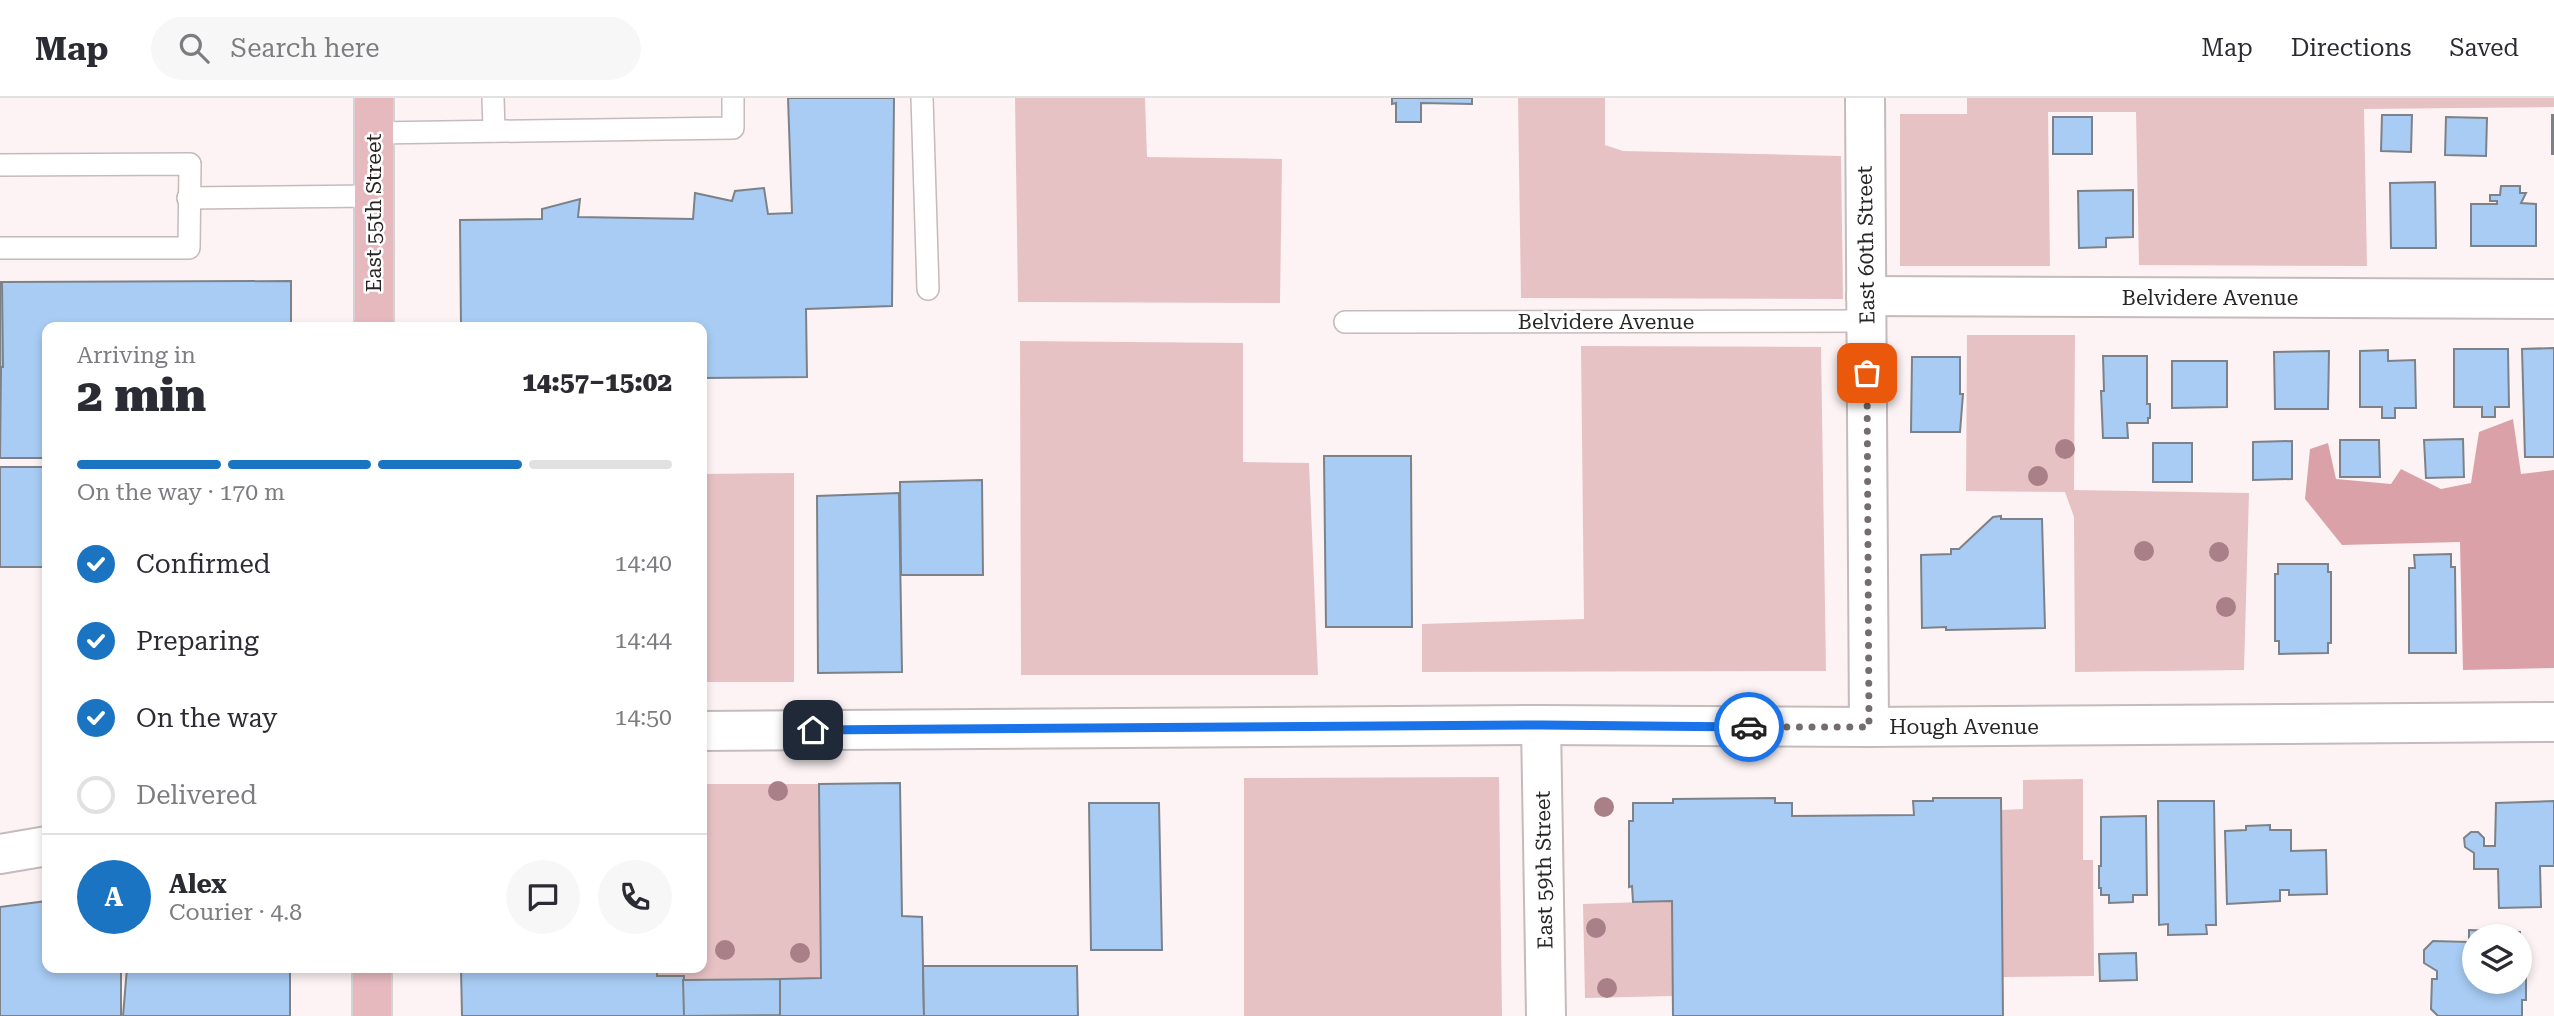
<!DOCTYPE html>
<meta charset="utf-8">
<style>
:root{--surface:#fff;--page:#f7f7f7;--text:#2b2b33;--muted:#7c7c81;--line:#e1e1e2;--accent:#1a74c1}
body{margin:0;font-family:"Roboto Serif",serif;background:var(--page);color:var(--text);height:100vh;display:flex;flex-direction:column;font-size:26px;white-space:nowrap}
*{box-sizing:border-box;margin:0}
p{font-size:23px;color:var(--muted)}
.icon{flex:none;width:38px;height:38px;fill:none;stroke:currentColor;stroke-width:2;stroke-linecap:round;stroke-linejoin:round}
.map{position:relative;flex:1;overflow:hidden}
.sheet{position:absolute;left:42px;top:224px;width:665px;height:651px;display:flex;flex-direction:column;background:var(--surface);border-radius:14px;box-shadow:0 4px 10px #0003}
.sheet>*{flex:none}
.fabs{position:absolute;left:2462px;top:826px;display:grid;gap:14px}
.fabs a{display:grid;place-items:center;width:70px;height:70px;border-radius:50%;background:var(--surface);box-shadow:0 4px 10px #0003;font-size:35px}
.pin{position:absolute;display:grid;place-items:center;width:60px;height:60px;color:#fff;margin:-30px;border-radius:14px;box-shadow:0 4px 10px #0006}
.courier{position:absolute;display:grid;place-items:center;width:70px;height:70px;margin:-35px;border:5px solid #1a73e8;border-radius:50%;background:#fff;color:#222;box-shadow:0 2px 9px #0007}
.overview em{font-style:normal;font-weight:800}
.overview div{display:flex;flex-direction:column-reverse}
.overview{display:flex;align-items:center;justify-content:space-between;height:119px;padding:0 35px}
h1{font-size:46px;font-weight:800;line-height:52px}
.bar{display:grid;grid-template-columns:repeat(4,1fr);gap:10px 7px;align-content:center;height:84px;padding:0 35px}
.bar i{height:9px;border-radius:5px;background:var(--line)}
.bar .selected{background:var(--accent)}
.bar p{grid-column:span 4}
.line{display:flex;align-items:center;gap:18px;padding:0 35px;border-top:2px solid var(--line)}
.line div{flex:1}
.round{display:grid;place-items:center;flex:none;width:74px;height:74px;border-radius:37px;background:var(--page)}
ol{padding:0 35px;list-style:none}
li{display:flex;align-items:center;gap:21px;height:77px}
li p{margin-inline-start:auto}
li .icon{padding:7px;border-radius:50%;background:var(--accent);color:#fff;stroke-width:4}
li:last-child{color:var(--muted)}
li i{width:38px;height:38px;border:4px solid var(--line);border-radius:50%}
header{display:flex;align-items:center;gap:42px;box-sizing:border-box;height:98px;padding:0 35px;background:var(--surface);border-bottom:2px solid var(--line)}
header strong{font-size:33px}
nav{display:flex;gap:38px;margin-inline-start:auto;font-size:24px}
.search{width:490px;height:63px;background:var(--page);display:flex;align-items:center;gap:18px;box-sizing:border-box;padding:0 24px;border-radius:38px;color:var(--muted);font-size:26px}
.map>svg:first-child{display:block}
</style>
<header>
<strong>Map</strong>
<div class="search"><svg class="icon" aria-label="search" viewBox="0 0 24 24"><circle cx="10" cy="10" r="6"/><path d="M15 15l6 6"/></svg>Search here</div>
<nav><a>Map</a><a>Directions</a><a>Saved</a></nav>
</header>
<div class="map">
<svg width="2554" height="918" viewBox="0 0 2554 918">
<rect width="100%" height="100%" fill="#fdf3f4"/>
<g fill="#e7c2c5">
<path d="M1015,0H1145L1147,59L1282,61L1280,205L1018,204Z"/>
<path d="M1518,0H1605V47L1623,53L1841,58L1843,201L1521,200Z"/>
<path d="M1967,0H2554V9L2364,11L2367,168L2139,167L2136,14H2048L2050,168H1900V16H1967Z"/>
<path d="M1967,237H2075L2074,392L2249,395L2244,572L2075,574L2074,419L2065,394L1966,393Z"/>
<path d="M1020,243L1243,245V364L1309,365L1318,577H1021Z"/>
<path d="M1581,248L1821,249L1826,573L1422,574V526L1584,521Z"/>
<path d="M794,375V584H702V376Z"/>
<path d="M1499,679L1502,918H1244V680Z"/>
<path d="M2083,681V762H2093L2094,878L2003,879L2001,712L2023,711V682Z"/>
<path d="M702,686H819L821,880L683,882L657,878V870H702Z"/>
<path d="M1672,803L1673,898L1585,900L1583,806Z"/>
</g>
<path fill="#daa2a8" d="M2513,321L2521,376L2554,372V570L2463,572L2460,444L2342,447L2305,401L2310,351L2328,345L2336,381L2391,386L2401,371L2441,391L2471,385L2479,334Z"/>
<g fill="#a8ccf3" stroke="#7d8288" stroke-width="2">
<path d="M788,0H894L892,208L806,211L807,279L702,280V229H461L460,122L542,121V111L580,101L578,119L693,121L695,95L732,103L735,93L764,90L768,116L792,115Z"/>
<path d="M1392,0H1472V6L1421,5V24H1396V5L1392,6Z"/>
<path d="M2382,17H2412L2411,54L2381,53Z"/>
<rect x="2552" y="17" width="2" height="39"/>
<rect x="2053" y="19" width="39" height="37"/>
<path d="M2446,19L2487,20L2486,58L2445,57Z"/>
<path d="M2435,84L2436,150H2391L2390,85Z"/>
<path d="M2501,88H2520V95H2526L2521,105L2536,106V148H2471V106H2497V103H2490V97H2500Z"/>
<path d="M2133,92V139L2106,140V149L2079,150L2078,93Z"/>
<path d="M291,183V229H47V360H0L2,184Z"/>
<path d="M0,184H2L3,269H0Z"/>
<path d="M2554,250V359H2525L2522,251Z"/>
<path d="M2454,251H2508L2509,309H2495V319H2482V309H2454Z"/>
<path d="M2388,252V263L2415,262L2416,310H2395V320H2382V309H2360V253Z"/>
<path d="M2329,253L2328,311H2275L2274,254Z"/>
<path d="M2103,258H2147V306H2150V320H2148V325H2127L2128,340H2103L2101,293H2104Z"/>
<path d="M1912,259H1960V296H1963L1960,334H1911Z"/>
<path d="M2172,263H2227V309L2172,310Z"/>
<path d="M2463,341L2464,379L2426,380L2424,342Z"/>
<path d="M2340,342H2379L2380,379H2340Z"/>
<path d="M2292,343V381L2253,382V344Z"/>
<rect x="2153" y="345" width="39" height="39"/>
<path d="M1324,358H1411L1412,529H1326Z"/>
<rect x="0" y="369" width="47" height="100"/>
<path d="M982,382L983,477H901L900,384Z"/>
<path d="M899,395L902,574L818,575L817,398Z"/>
<path d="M2001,418V421H2042L2045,530L1946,532V529L1922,530L1921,457L1951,456V451H1959L1993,419Z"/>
<path d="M2451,456V469H2455L2456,555H2409V470H2415L2414,457Z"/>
<path d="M2278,466H2328V474H2331V545H2328V555L2279,556V543H2275V476H2278Z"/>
<path d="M900,685L902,818L922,819L924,918H780V881L821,880L819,686Z"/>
<path d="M1775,700V705H1792V718L1914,717L1913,703H1933V700H2001L2003,918H1673L1672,803L1633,804L1632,788L1629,789V723H1633V705H1673V701Z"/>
<path d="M2158,703H2214L2216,827H2206L2207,836L2168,837V826L2159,827Z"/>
<path d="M2554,703V768H2540L2541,809L2499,810L2498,771H2474V755L2465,749L2464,740L2471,734H2478L2484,740V748H2495L2496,705Z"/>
<path d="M1089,705H1159L1162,852H1091Z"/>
<path d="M2146,718L2147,797H2133V804L2109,805V797H2101V790H2099V768H2101V719Z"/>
<path d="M2270,727V732H2291V753L2326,752L2327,796L2289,797V792H2280V803L2227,806L2225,733L2246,732V728Z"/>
<path d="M47,803V870H121V918H0V809Z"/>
<path d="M2469,832L2520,834V838H2474V884H2520V880H2526V902H2522V918H2438L2431,911L2432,881H2437V873L2424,865V852L2433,843L2469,844Z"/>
<path d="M2136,855L2137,882L2100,883L2099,856Z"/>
<path d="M923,868H1077L1078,918H924Z"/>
<path d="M127,870H290V918H123Z"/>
<path d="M461,870H657V878H684V918H462Z"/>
<path d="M780,881V917L684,918L683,882Z"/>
</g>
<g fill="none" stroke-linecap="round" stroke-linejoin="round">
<defs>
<g id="service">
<path d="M493,0L494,33"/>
<path d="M922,0L928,191"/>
<path d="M374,35L733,30V0"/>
<path d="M0,67L190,66L189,150H0"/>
<path d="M188,100L374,98"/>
<path d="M1345,224L1867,223"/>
</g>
<g id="minor">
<path d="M1865,0L1869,629"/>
<path d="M1866,198L2554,201"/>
<path d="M1541,627L1546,918"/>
<path d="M0,756L47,748"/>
</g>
<path id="tertiary" d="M702,633L1541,627L1869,629L2554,624"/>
<g id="primary">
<path d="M374,229V0"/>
<path d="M372,870V918"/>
</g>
</defs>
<use href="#service" stroke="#c4bbbb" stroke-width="24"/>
<use href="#minor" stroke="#c4bbbb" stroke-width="42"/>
<use href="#tertiary" stroke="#c4bbbb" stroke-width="42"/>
<use href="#primary" stroke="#d4d3d3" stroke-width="42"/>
<use href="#service" stroke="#fff" stroke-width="21"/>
<use href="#minor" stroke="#fff" stroke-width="38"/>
<use href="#tertiary" stroke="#fff" stroke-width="38"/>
<use href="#primary" stroke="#e6b9bf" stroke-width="38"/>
</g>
<g fill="#a98087">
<circle cx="2065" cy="351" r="10"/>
<circle cx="2038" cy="378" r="10"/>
<circle cx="2144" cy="453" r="10"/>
<circle cx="2219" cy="454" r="10"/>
<circle cx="2226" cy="509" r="10"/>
<circle cx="778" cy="693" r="10"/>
<circle cx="1604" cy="709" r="10"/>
<circle cx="1596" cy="830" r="10"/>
<circle cx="725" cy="852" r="10"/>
<circle cx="800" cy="855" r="10"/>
<circle cx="1607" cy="890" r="10"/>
</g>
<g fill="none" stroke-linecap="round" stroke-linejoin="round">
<path stroke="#736d6d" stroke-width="7" stroke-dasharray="0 12.6" d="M1749,629H1869L1867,275"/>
<path stroke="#1a73e8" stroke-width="9" d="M813,632L1541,627L1749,629"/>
</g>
<g text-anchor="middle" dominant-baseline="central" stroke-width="5" stroke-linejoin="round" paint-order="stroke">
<g font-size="21" fill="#282525" stroke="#fff">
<text transform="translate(374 115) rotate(-90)">East 55th Street</text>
<text transform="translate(1866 147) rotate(-91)">East 60th Street</text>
<text x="2210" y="200">Belvidere Avenue</text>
<text x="1606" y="224">Belvidere Avenue</text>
<text x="1964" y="629">Hough Avenue</text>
<text transform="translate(1544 772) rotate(-91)">East 59th Street</text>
</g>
</g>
</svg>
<div class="fabs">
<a><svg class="icon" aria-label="layers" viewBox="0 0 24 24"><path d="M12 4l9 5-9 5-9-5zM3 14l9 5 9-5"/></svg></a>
</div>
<div class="pin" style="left:1867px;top:275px;background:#ea580c"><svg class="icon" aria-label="bag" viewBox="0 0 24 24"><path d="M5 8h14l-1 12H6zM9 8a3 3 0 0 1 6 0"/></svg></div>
<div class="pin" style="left:813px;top:632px;background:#1f2937"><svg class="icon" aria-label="home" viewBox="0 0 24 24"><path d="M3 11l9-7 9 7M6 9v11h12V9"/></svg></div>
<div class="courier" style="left:1749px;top:629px"><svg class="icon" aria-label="car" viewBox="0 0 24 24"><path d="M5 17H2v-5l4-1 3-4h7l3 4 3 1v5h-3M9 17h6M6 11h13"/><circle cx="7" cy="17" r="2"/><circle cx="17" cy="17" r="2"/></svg></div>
<section class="sheet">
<div class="overview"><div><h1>2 min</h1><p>Arriving in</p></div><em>14:57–15:02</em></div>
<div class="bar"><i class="selected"></i><i class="selected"></i><i class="selected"></i><i></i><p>On the way · 170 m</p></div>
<ol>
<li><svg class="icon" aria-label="check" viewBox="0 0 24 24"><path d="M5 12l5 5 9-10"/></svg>Confirmed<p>14:40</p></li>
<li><svg class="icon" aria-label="check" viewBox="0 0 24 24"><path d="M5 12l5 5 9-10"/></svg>Preparing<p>14:44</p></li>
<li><svg class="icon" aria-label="check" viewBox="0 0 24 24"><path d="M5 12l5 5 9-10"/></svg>On the way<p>14:50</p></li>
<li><i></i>Delivered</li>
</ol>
<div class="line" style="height:126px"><b class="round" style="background:var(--accent);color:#fff">A</b><div><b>Alex</b><p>Courier · 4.8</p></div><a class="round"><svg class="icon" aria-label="chat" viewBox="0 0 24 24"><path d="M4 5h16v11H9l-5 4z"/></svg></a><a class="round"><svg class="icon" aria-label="phone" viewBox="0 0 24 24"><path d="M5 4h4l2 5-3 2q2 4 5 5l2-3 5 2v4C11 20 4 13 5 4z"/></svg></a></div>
</section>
</div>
